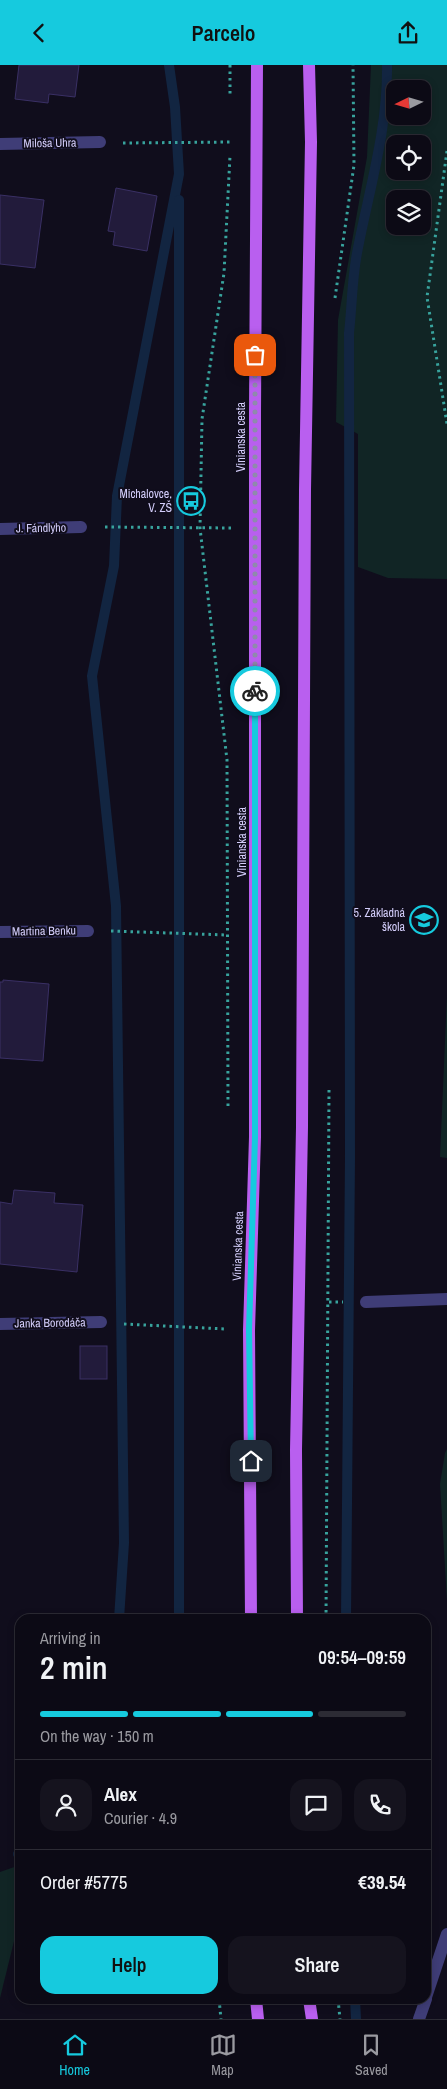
<!DOCTYPE html>
<meta charset="utf-8">
<style>
:root{--surface:#0c0a15;--page:#15131e;--text:#f1f3f6;--muted:#9a9aa0;--line:#2c2b34;--accent:#16cade}
body{margin:0;font-family:"Archivo Narrow",sans-serif;background:var(--page);color:var(--text);height:100vh;display:flex;flex-direction:column;font-size:19px;white-space:nowrap}
*{box-sizing:border-box;margin:0}
p{font-size:16px;color:var(--muted)}
.icon{flex:none;width:28px;height:28px;fill:none;stroke:currentColor;stroke-width:2;stroke-linecap:round;stroke-linejoin:round}
.map{position:relative;flex:1;overflow:hidden}
.side{position:absolute;left:15px;top:1549px;width:416px;height:390px;display:flex;flex-direction:column;background:var(--surface);border-radius:15px;box-shadow:0 2px 8px #0003,0 0 0 1px var(--line)}
.side>*{flex:none}
.needle{width:32px;rotate:265deg}
.fabs{position:absolute;left:386px;top:15px;display:grid;gap:10px}
.fabs a{display:grid;place-items:center;width:45px;height:45px;border-radius:10px;background:var(--surface);box-shadow:0 2px 8px #0003,0 0 0 1px var(--line);font-size:25px}
.pin{position:absolute;display:grid;place-items:center;width:42px;height:42px;color:#fff;margin:-21px;border-radius:10px;box-shadow:0 2px 8px #0006}
.courier{position:absolute;display:grid;place-items:center;width:50px;height:50px;margin:-25px;border:4px solid #16cade;border-radius:50%;background:#fff;color:#222;box-shadow:0 1px 6px #0007}
.overview em{font-style:normal;font-weight:600}
.overview div{display:flex;flex-direction:column-reverse}
.overview{display:flex;align-items:center;justify-content:space-between;height:85px;padding:0 25px}
h1{font-size:32px;font-weight:600;line-height:38px}
.bar{display:grid;grid-template-columns:repeat(4,1fr);gap:8px 5px;align-content:center;height:60px;padding:0 25px}
.bar i{height:6px;border-radius:4px;background:var(--line)}
.bar .active{background:var(--accent)}
.bar p{grid-column:span 4}
.line{display:flex;align-items:center;gap:12px;padding:0 25px;border-top:1px solid var(--line)}
.line div{flex:1}
.round{display:grid;place-items:center;flex:none;width:52px;height:52px;border-radius:15px;background:var(--page)}
.cta{display:flex;gap:10px;margin-top:auto;padding:10px 25px}
.cta a{flex:1;height:58px;border-radius:15px;background:var(--accent);color:#111;font-size:20px;font-weight:600;line-height:58px;text-align:center}
.cta a+a{background:var(--page);color:var(--text)}
header{display:flex;justify-content:space-between;align-items:center;height:65px;padding:0 25px;background:var(--accent);color:#111;font-size:22px;font-weight:600}
.tab-bar{display:flex;justify-content:space-around;align-items:center;height:70px;border-top:1px solid var(--line);background:var(--surface);font-size:14px;color:var(--muted)}
.tab-bar a{display:grid;justify-items:center;gap:2px}
.tab-bar .active{color:var(--accent)}
.map>svg:first-child{display:block}
</style>
<header><svg class="icon" aria-label="back" viewBox="0 0 24 24"><path d="M15 5l-7 7 7 7"/></svg>Parcelo<svg class="icon" aria-label="share" viewBox="0 0 24 24"><path d="M12 15V3M7 8l5-5 5 5M5 13v7h14v-7"/></svg></header>
<div class="map">
<svg width="447" height="1954" viewBox="0 0 447 1954">
<rect width="100%" height="100%" fill="#100d1c"/>
<g fill="#112525" fill-rule="evenodd">
<path d="M371,0H447V514L388,513L358,502V369L336,357L338,255L367,92ZM395,24H422V51H395ZM395,79H422V106H395ZM395,134H422V161H395Z"/>
<path d="M447,930V1093L440,1092Z"/>
<path d="M447,1384V1536L440,1419L445,1388Z"/>
<path d="M20,1800V1852L0,1933V1807Z"/>
</g>
<g fill="none" stroke-linecap="round" stroke-linejoin="round">
<g stroke="#122541" stroke-width="10">
<path d="M119,1554L124,1478L116,841L92,611L114,501L117,431L179,109L175,42L169,0"/>
<path d="M179,1554V135"/>
<path d="M346,1554L350,1092L349,268C352,242 352,214 357,188C369,125 388,64 387,0"/>
<path d="M18,1789L20,1787"/>
<path d="M355,1934L356,1954"/>
</g>
</g>
<g fill="#221b3b" stroke="#3a3065">
<path d="M19,0H79L75,32L49,29L48,38L15,34Z"/>
<path d="M116,123L157,131L147,186L113,180L115,167L108,166Z"/>
<path d="M0,130L44,135L35,203L0,199Z"/>
<path d="M3,915L49,919L43,996L0,993V917H3Z"/>
<path d="M14,1125L55,1128L54,1138L83,1140L77,1207L0,1199V1137L12,1139Z"/>
<rect x="80" y="1281" width="27" height="33"/>
</g>
<g fill="none" stroke-linecap="round" stroke-linejoin="round">
<g stroke="#38a39d" stroke-width="3" stroke-dasharray="2.5 4" stroke-linecap="butt">
<path d="M230,0V32"/>
<path d="M123,78L232,77"/>
<path d="M447,86L427,232L447,359"/>
<path d="M335,233L354,100L353,0"/>
<path d="M105,462L232,463"/>
<path d="M111,866L227,870"/>
<path d="M228,1041L227,695L200,463L202,354L224,208L230,91"/>
<path d="M329,1237H343"/>
<path d="M124,1259L225,1264"/>
<path d="M326,1554L329,1024"/>
<path d="M219,1934L221,1954"/>
<path d="M338,1934L340,1954"/>
</g>
<g stroke="#3f3d77" stroke-width="12">
<path d="M0,79L100,77"/>
<path d="M0,464L81,462"/>
<path d="M0,867L88,866"/>
<path d="M366,1237L447,1234"/>
<path d="M0,1259L101,1257"/>
<path d="M426,1932L447,1869"/>
<path d="M419,1954L426,1934"/>
</g>
<g stroke="#b95fef" stroke-width="12">
<path d="M251,1554L249,1265L255,1072V349L257,0"/>
<path d="M297,1554L296,1385L302,1062L305,425L311,77L309,0"/>
<path d="M256,1934L258,1954"/>
<path d="M309,1934L312,1954"/>
</g>
</g>
<g fill="none" stroke-linecap="round" stroke-linejoin="round">
<path stroke="#8f8aac" stroke-width="5" stroke-dasharray="0 9" d="M255,626V290"/>
<path stroke="#16cade" stroke-width="6" d="M251,1396L249,1265L255,1072V626"/>
</g>
<defs>
<symbol id="bus-ring" viewBox="-11 -11 22 22"><circle r="9.5" fill="#100d1c" stroke="#16cade" stroke-width="1.5"/><path d="M-5-6H5V4H4V6H2V4H-2V6H-4V4H-5ZM-3.5-4V0h7V-4ZM-3.5 1.2v1.5H-2V1.2ZM2 1.2v1.5H3.5V1.2Z" fill="#16cade"/></symbol>
<symbol id="school-ring" viewBox="-11 -11 22 22"><circle r="9.5" fill="#100d1c" stroke="#16cade" stroke-width="1.5"/><path d="M0-5L7-2L0 1L-7-2ZM-4 1L0 2.5L4 1V4Q0 6-4 4Z" fill="#16cade"/></symbol>
</defs>
<g fill-rule="evenodd">
<use href="#bus-ring" x="175" y="420" width="32" height="32"/>
<use href="#school-ring" x="408" y="839" width="32" height="32"/>
</g>
<g text-anchor="middle" dominant-baseline="central" stroke-width="4" stroke-linejoin="round" paint-order="stroke">
<g font-size="12" fill="#d3cdfa" stroke="#100d1c">
<text transform="translate(50 78) rotate(-1)">Miloša Uhra</text>
<text transform="translate(241 372) rotate(-90)">Vinianska cesta</text>
<text transform="translate(41 463) rotate(-1)">J. Fándlyho</text>
<text transform="translate(242 777) rotate(-90)">Vinianska cesta</text>
<text transform="translate(44 866) rotate(-1)">Martina Benku</text>
<text transform="translate(238 1181) rotate(-88)">Vinianska cesta</text>
<text transform="translate(50 1258) rotate(-1)">Janka Borodáča</text>
</g>
<g font-size="12" fill="#d3cdfa" stroke="#100d1c" text-anchor="end">
<text x="172" y="429">Michalovce,<tspan x="172" dy="14">V. ZŠ</tspan></text>
<text x="405" y="848">5. Základná<tspan x="405" dy="14">škola</tspan></text>
</g>
</g>
</svg>
<div class="fabs">
<a><svg class="needle" viewBox="-14 -14 28 28"><path d="M0-13l5 13h-10z" fill="#e53935"/><path d="M0 13l5-13h-10z" fill="#9a9aa0"/></svg></a>
<a><svg class="icon" aria-label="locate" viewBox="0 0 24 24"><circle cx="12" cy="12" r="6"/><path d="M12 2v4M12 18v4M2 12h4M18 12h4"/></svg></a>
<a><svg class="icon" aria-label="layers" viewBox="0 0 24 24"><path d="M12 4l9 5-9 5-9-5zM3 14l9 5 9-5"/></svg></a>
</div>
<div class="pin" style="left:255px;top:290px;background:#ea580c"><svg class="icon" aria-label="bag" viewBox="0 0 24 24"><path d="M5 8h14l-1 12H6zM9 8a3 3 0 0 1 6 0"/></svg></div>
<div class="pin" style="left:251px;top:1396px;background:#1f2937"><svg class="icon" aria-label="home" viewBox="0 0 24 24"><path d="M3 11l9-7 9 7M6 9v11h12V9"/></svg></div>
<div class="courier" style="left:255px;top:626px"><svg class="icon" aria-label="bike" viewBox="0 0 24 24"><circle cx="6" cy="16" r="4"/><circle cx="18" cy="16" r="4"/><path d="M6 16l4-8h5l3 8M10 8l3 8H6M13 5h3"/></svg></div>
<section class="side">
<div class="overview"><div><h1>2 min</h1><p>Arriving in</p></div><em>09:54–09:59</em></div>
<div class="bar"><i class="active"></i><i class="active"></i><i class="active"></i><i></i><p>On the way · 150 m</p></div>
<div class="line" style="height:90px"><a class="round"><svg class="icon" aria-label="person" viewBox="0 0 24 24"><circle cx="12" cy="8" r="4"/><path d="M4 21q1-7 8-7t8 7"/></svg></a><div><b>Alex</b><p>Courier · 4.9</p></div><a class="round"><svg class="icon" aria-label="chat" viewBox="0 0 24 24"><path d="M4 5h16v11H9l-5 4z"/></svg></a><a class="round"><svg class="icon" aria-label="phone" viewBox="0 0 24 24"><path d="M5 4h4l2 5-3 2q2 4 5 5l2-3 5 2v4C11 20 4 13 5 4z"/></svg></a></div>
<div class="line" style="height:65px"><div>Order #5775</div><b>€39.54</b></div>
<div class="cta"><a>Help</a><a>Share</a></div>
</section>
</div>
<nav class="tab-bar">
<a class="active"><svg class="icon" aria-label="home" viewBox="0 0 24 24"><path d="M3 11l9-7 9 7M6 9v11h12V9"/></svg>Home</a>
<a><svg class="icon" aria-label="map" viewBox="0 0 24 24"><path d="M3 6l6-2 6 2 6-2v14l-6 2-6-2-6 2zM9 4v14M15 6v14"/></svg>Map</a>
<a><svg class="icon" aria-label="saved" viewBox="0 0 24 24"><path d="M7 4h10v16l-5-4-5 4z"/></svg>Saved</a>
</nav>
